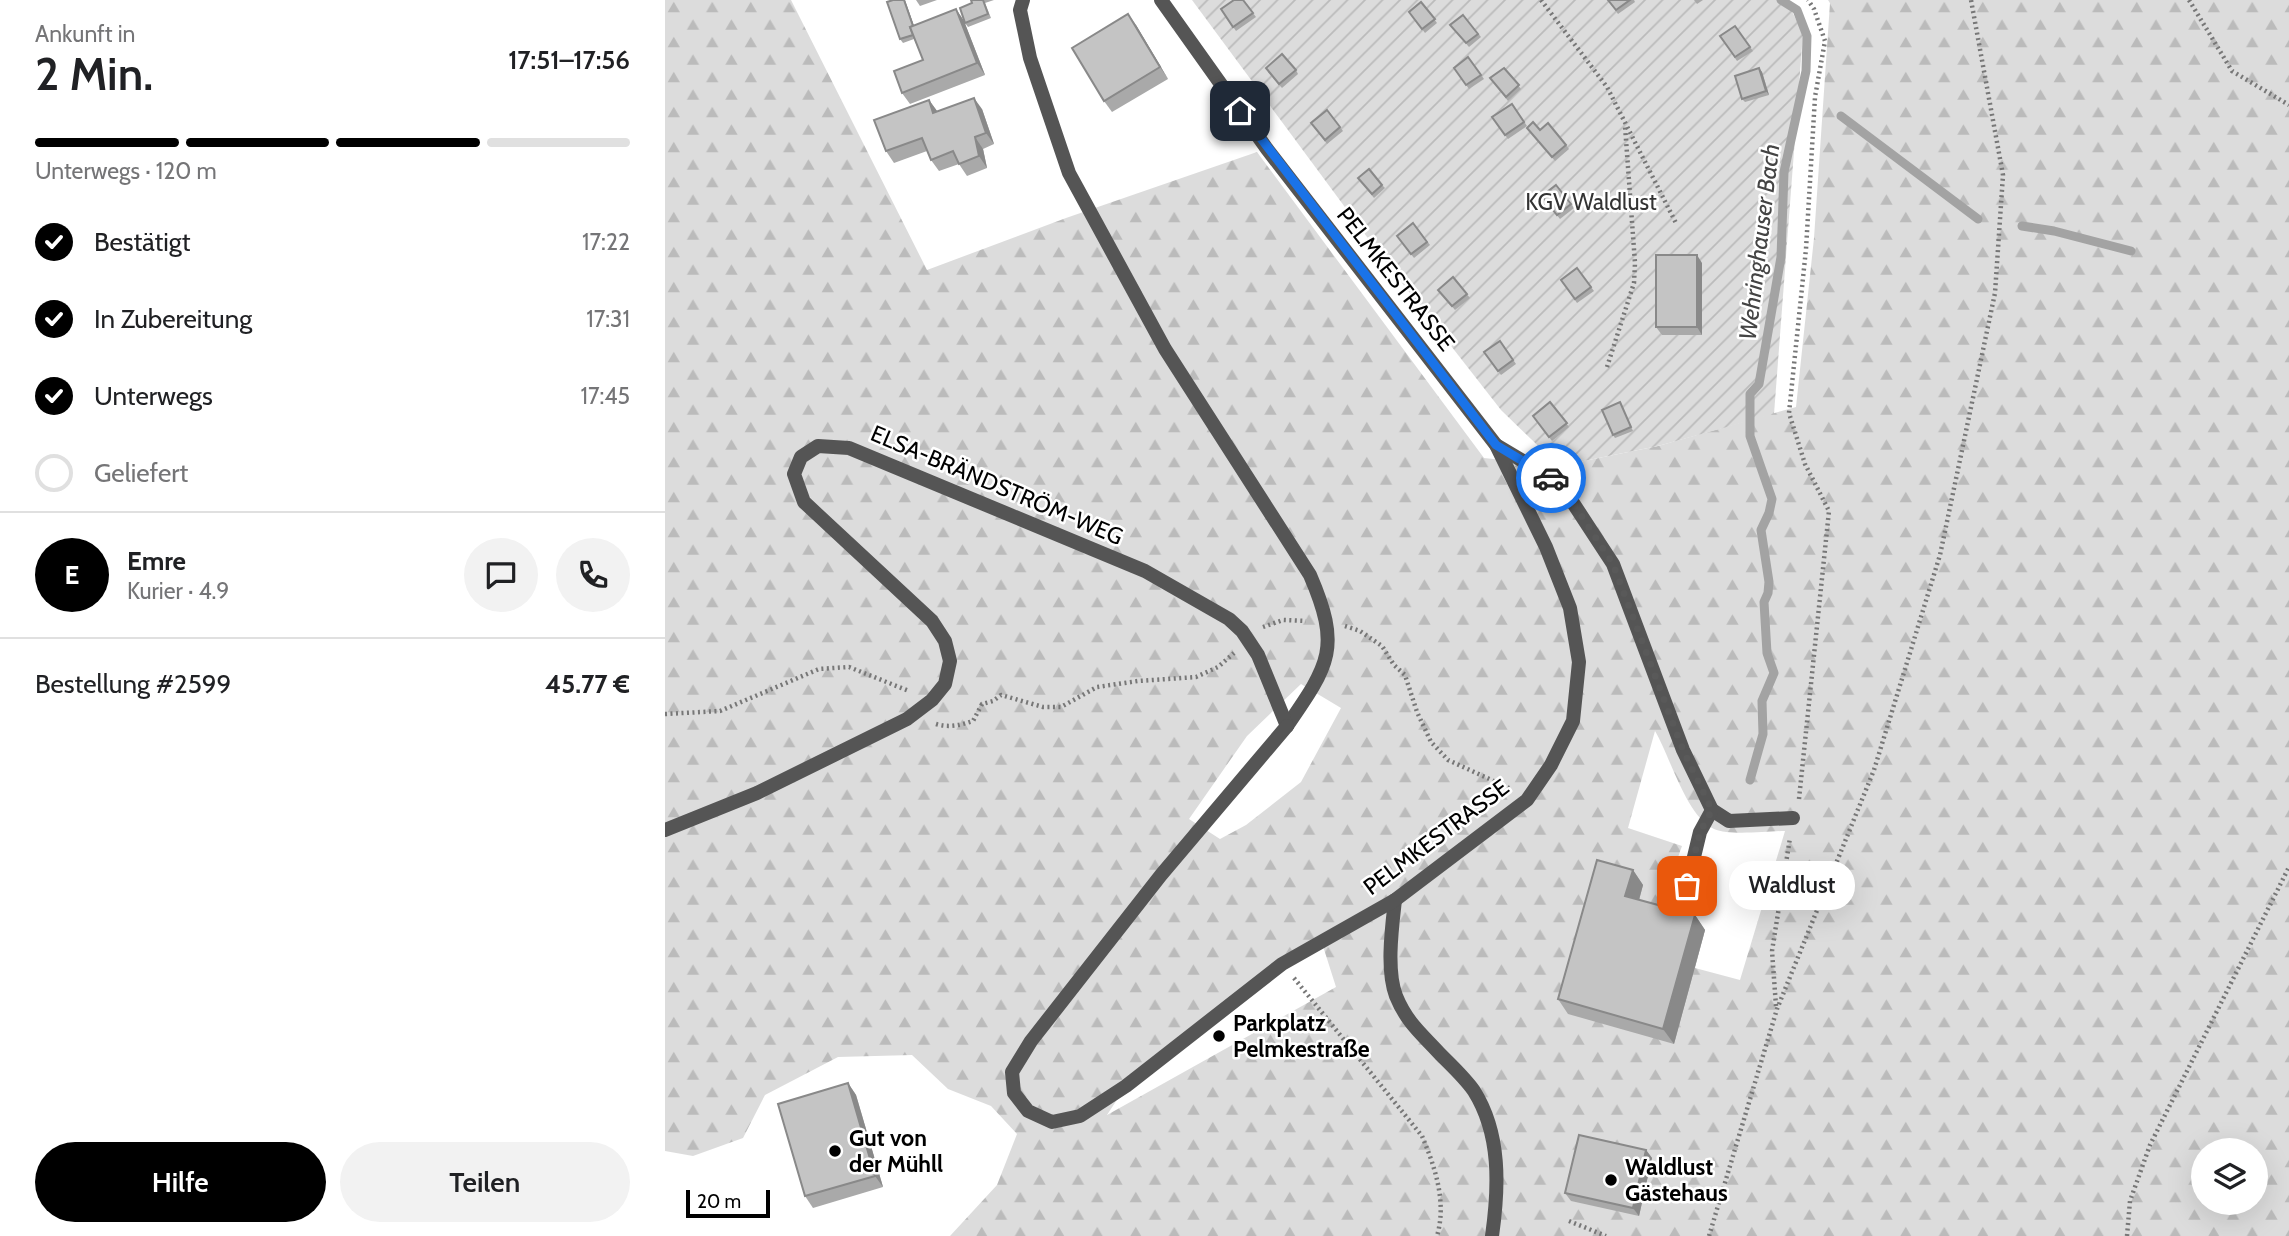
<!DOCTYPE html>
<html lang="de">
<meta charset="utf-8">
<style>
:root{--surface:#fff;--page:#f2f2f2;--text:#202124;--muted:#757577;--line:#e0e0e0;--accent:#000}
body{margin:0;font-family:Cabin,sans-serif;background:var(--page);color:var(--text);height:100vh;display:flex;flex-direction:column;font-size:26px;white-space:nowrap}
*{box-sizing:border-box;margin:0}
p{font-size:23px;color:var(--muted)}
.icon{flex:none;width:38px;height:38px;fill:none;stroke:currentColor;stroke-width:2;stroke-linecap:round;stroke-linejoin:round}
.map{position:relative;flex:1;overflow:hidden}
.sheet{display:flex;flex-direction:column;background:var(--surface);width:665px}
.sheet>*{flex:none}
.tools{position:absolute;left:1526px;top:1138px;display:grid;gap:14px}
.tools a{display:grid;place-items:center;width:77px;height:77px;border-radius:50%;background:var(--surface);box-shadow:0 7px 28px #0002;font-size:35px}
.scale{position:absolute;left:21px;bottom:18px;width:84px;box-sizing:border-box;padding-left:7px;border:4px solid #000;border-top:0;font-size:19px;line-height:24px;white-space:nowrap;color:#000;-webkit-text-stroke:5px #fff;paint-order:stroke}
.pin{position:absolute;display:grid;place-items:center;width:60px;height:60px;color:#fff;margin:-30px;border-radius:14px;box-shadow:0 4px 10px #0006}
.courier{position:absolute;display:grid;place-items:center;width:70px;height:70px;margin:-35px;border:5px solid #1a73e8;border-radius:50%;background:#fff;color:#222;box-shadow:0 2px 9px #0007}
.bubble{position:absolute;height:49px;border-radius:24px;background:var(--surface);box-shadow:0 7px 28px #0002;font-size:23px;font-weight:600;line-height:49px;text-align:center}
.overview em{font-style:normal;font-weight:600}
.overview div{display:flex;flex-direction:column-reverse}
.overview{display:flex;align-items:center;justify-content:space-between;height:119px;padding:0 35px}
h1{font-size:46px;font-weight:600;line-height:52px}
.bar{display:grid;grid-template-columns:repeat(4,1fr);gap:10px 7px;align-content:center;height:84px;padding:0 35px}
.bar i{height:9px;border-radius:5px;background:var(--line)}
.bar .selected{background:var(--accent)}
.bar p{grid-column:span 4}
.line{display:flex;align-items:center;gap:18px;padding:0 35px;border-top:2px solid var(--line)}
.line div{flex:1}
.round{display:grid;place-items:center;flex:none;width:74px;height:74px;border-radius:37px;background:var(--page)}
ol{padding:0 35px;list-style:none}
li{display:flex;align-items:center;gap:21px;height:77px}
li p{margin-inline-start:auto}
li .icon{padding:7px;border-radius:50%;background:var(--accent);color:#fff;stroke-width:4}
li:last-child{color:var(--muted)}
li i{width:38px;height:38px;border:4px solid var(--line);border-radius:50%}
.button{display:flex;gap:14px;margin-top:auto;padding:14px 35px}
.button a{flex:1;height:80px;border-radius:42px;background:var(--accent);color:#fff;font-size:28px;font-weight:600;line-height:80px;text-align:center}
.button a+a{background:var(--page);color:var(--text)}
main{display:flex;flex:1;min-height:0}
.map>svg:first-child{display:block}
</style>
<main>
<section class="sheet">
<div class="overview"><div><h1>2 Min.</h1><p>Ankunft in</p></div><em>17:51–17:56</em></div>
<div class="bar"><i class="selected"></i><i class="selected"></i><i class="selected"></i><i></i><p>Unterwegs · 120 m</p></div>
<ol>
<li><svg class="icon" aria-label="check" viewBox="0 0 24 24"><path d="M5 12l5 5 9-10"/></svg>Bestätigt<p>17:22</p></li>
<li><svg class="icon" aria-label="check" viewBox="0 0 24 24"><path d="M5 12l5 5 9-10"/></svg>In Zubereitung<p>17:31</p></li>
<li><svg class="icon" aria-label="check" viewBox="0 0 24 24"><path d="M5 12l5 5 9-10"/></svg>Unterwegs<p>17:45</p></li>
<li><i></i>Geliefert</li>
</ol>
<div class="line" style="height:126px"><b class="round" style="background:var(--accent);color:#fff">E</b><div><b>Emre</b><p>Kurier · 4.9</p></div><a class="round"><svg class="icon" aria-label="chat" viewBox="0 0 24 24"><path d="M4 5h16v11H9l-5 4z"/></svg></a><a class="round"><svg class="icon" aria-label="phone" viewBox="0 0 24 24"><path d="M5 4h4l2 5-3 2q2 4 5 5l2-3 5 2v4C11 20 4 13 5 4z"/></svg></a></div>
<div class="line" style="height:91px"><div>Bestellung #2599</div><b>45.77 €</b></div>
<div class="button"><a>Hilfe</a><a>Teilen</a></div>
</section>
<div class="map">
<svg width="1624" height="1236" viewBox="0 0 1624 1236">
<defs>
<pattern id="forest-firs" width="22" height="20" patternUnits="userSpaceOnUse" patternTransform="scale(1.75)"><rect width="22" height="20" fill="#dcdcdc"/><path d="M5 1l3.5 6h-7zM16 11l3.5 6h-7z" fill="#bbb"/></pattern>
<pattern id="garden-furrows" width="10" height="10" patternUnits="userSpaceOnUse" patternTransform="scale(1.75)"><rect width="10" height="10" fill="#dcdcdc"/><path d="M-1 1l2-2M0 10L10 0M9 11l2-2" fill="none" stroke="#bbb"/></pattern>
</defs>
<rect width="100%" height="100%" fill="#fff"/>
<path fill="url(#forest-firs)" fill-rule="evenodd" d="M0,0H126L262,270L401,218L592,152L819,458L894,466L993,446L1131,407L1149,238L1165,3L1163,0H1624V1236H285L332,1185L352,1134L326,1106L283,1089L247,1055L173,1057L100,1095L78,1138L28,1156L0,1151ZM636,684L676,708L636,782L581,825L555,839L524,819L582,736ZM990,731C1005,756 1021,816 1049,829C1065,836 1102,831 1120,831L1075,980L1030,968L1040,930L992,916L1017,846L963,828ZM657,943L671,987L442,1115L461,1086ZM1538,1150H1591V1202H1538Z"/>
<path fill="url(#garden-furrows)" d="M527,0H1121L1138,33L1109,414L993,446L894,466L836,410L719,260Z"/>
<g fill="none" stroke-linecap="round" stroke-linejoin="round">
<g stroke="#a3a3a3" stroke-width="9">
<path d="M1176,116L1313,219"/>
<path d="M1357,226L1389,231L1466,251"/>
<path d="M1085,780L1098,734L1097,701L1109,673L1102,653L1099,602L1103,593L1104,582L1096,530L1104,513L1107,499L1085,436V394L1094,384L1116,257L1119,172L1141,71L1142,36L1132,10L1116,0"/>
</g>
<g stroke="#777" stroke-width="4.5" stroke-dasharray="2 3.5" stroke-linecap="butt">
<path d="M876,0L942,87L1012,225"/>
<path d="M1524,0L1567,71L1624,105"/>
<path d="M942,367L969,283L970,263L960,126"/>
<path d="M680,626L695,631L717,646L729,665L740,675L752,712L766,742L783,760L844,788"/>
<path d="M598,627L618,620L641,621"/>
<path d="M0,714L55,711L154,669L184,667L244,691"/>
<path d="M271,724C284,728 296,725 308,721L317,704L328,701L336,695L378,707H396L432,687L473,681L531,677L553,667L569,653"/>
<path d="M1134,799L1164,511L1140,464L1124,413L1141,249L1150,97L1160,41L1149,9L1143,0"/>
<path d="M629,978L757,1136C770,1167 782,1202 772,1236"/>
<path d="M1111,1006L1107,951L1125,838"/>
<path d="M904,1221L941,1236"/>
<path d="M1044,1236L1112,1009L1209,770L1275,555L1330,293L1338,175L1306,0"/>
<path d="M1462,1236L1465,1201L1485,1145L1624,867"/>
</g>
<g stroke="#555" stroke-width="14">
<path d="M358,0L355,10L365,58L404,173L500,349L645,575C676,647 665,664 622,726"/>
<path d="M831,445L895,483L948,564L1018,750L1047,810L1064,821L1128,818"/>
<path d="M0,830L92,793L242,719L267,700L280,684L285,661L280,641L267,621L139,502L129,474L136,457L153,446L184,448L480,571L564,619L577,631L593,655L622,726"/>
<path d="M1022,886L1035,832L1047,810"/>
<path d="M730,900C727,927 721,970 731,996C742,1023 757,1034 776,1055C787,1066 800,1078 809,1091C836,1134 834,1187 827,1236"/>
</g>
<path stroke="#555" stroke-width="14" d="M496,0L602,149L831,445L881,547L905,608L914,662L908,721L886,765L862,800L730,900L617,964L461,1086L415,1116L387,1122L363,1111L349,1093L347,1072L366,1041L496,875L622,726"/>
</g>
<g fill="#a9a9a9">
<path d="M228,0H240L249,26L291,9L299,21L320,75L245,104L237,93L258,60L249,39L238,43L235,39Z"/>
<path d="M251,0H272L255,6Z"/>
<path d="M306,0H329L320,3L326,18L303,27L300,23L307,3Z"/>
<path d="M578,0L591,17L571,31L556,9Z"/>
<path d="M943,0H969L970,2L953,14Z"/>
<path d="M1029,0H1038L1032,4Z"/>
<path d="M756,2L772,23L760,33L744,12Z"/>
<path d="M798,15L816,37L804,47L785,25Z"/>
<path d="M471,25L503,79L447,112L439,101Z"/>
<path d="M1070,26L1088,51L1072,61L1055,36Z"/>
<path d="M803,57L819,79L804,89L789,68Z"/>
<path d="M839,68L856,89L843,101L825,78Z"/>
<path d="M1094,68L1097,72L1104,95L1080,102L1077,99Z"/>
<path d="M631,70L633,74L617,88L603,72Z"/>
<path d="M264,100L272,111L317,109L329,144L318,149L322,168L302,176L294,164L274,171L266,160L262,151L229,163L221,151Z"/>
<path d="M847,104L862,126L843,139L827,117Z"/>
<path d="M662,110L678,131L662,144L646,123Z"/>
<path d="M875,130L901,145L904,149L890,161L865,131Z"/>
<path d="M693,178L717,185L720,188L709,198Z"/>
<path d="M891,185L909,208L895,219L877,196Z"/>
<path d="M748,223L765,245L749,258L732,236Z"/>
<path d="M1037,263V335H997L991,327Z"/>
<path d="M912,268L929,291L912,303L896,280Z"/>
<path d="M788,277L805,298L790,310L773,290Z"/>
<path d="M835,341L851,364L836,375L819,352Z"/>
<path d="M885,402L904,427L887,441L868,416Z"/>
<path d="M955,402L968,431L950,438L948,435Z"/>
<path d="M968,870L978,885L974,900L1030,915L1040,930L1009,1044L903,1014L893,999Z"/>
<path d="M183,1083L191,1095L218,1187L148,1208L140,1196Z"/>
<path d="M981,1150L987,1158L974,1216L906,1201L900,1193Z"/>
</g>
<g fill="#898989">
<path d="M239,0L240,1L253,37L251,34Z"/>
<path d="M291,9L299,21L320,75L312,63Z"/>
<path d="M463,14L471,25L503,79L495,67Z"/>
<path d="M1094,68L1097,72L1104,95L1101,91Z"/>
<path d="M309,98L317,109L329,144L321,133Z"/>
<path d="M264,100L272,111L268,113Z"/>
<path d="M310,137L318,149L322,168L314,156Z"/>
<path d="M1032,255L1037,263V335L1032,327Z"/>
<path d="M968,870L978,885L971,911L960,896Z"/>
<path d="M1030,915L1040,930L1009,1044L998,1029Z"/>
<path d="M183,1083L191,1095L218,1187L210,1176Z"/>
<path d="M981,1150L987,1158L974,1216L968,1208Z"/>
</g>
<g fill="#c4c4c4" stroke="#898989" stroke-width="2">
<path d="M228,0H239L248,26L245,27L248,35L235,39L222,2Z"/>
<path d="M306,0H318L323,14L300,23L295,8L307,3Z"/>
<path d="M569,0H578L588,13L568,27L556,9Z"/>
<path d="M943,0H965L951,10Z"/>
<path d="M756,2L770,19L757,29L744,12Z"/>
<path d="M291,9L312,63L237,93L229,71L258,60L245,27Z"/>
<path d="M463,14L495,67L439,101L407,48Z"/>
<path d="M798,15L813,34L801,43L785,25Z"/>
<path d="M1070,26L1085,47L1070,57L1055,36Z"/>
<path d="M617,54L631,70L614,84L601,68Z"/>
<path d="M803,57L816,75L801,85L789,68Z"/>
<path d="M839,68L854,85L841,97L825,78Z"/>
<path d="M1094,68L1101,91L1077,99L1070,76Z"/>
<path d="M309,98L321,133L310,137L314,156L294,164L288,151L266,160L257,138L221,151L209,120L264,100L268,113Z"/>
<path d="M847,104L859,122L840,135L827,117Z"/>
<path d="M662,110L675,127L660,140L646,123Z"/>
<path d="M868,122L875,130L883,123L901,145L887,157L862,128Z"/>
<path d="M704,169L717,185L707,194L693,178Z"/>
<path d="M891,185L906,204L892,215L877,196Z"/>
<path d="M748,223L762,242L746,254L732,236Z"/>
<rect x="991" y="255" width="41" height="72"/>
<path d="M912,268L926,287L910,299L896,280Z"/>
<path d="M788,277L802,294L787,306L773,290Z"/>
<path d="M835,341L848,360L833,371L819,352Z"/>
<path d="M885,402L902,423L884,437L868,416Z"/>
<path d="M955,402L966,427L948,435L937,410Z"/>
<path d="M932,860L968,870L960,896L1030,915L998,1029L893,999Z"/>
<path d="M183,1083L210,1176L140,1196L113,1104Z"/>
<path d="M914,1135L981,1150L968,1208L900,1193Z"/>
</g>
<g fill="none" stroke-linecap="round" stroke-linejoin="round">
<path stroke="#595959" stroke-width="7" stroke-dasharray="0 12.6" d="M886,478L895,483L948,564L1018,750L1047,810L1035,832L1022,886"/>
<path stroke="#1a73e8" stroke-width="9" d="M575,111L831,445L886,478"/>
</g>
<g fill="#000" stroke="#fff" stroke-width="2.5">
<circle cx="554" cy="1036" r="7"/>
<circle cx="170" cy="1151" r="7"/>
<circle cx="946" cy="1180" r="7"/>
</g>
<g text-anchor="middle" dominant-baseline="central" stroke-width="5" stroke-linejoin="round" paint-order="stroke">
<g font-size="23" fill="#333" stroke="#fff">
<text x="926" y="202">KGV Waldlust</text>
</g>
<g font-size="23" fill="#000" stroke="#fff">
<text transform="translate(731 279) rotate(52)">PELMKESTRASSE</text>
<text transform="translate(332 485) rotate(23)">ELSA-BRÄNDSTRÖM-WEG</text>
<text transform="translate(771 837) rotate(-37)">PELMKESTRASSE</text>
</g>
<g font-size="23" font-weight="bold" fill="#000" stroke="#fff" text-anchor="start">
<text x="568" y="1023">Parkplatz<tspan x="568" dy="26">Pelmkestraße</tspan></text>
<text x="184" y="1138">Gut von<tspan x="184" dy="26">der Mühll</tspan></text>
<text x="960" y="1167">Waldlust<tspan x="960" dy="26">Gästehaus</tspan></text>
</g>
<g font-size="24" font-style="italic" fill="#444" stroke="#fff">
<text transform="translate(1094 242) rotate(-83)">Wehringhauser Bach</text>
</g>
</g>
</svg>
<div class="tools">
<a><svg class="icon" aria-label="layers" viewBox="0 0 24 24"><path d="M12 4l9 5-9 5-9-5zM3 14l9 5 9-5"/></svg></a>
</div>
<div class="scale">20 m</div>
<div class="pin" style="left:1022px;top:886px;background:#ea580c"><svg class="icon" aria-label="bag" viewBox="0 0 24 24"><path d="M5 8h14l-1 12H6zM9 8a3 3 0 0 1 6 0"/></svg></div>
<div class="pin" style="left:575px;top:111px;background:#1f2937"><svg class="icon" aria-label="home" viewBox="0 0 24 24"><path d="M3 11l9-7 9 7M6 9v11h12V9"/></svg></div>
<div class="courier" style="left:886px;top:478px"><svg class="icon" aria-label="car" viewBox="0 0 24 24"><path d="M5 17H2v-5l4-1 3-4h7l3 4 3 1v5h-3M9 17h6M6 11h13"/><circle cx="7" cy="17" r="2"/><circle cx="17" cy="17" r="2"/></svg></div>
<div class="bubble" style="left:1064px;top:861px;width:126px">Waldlust</div>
</div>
</main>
